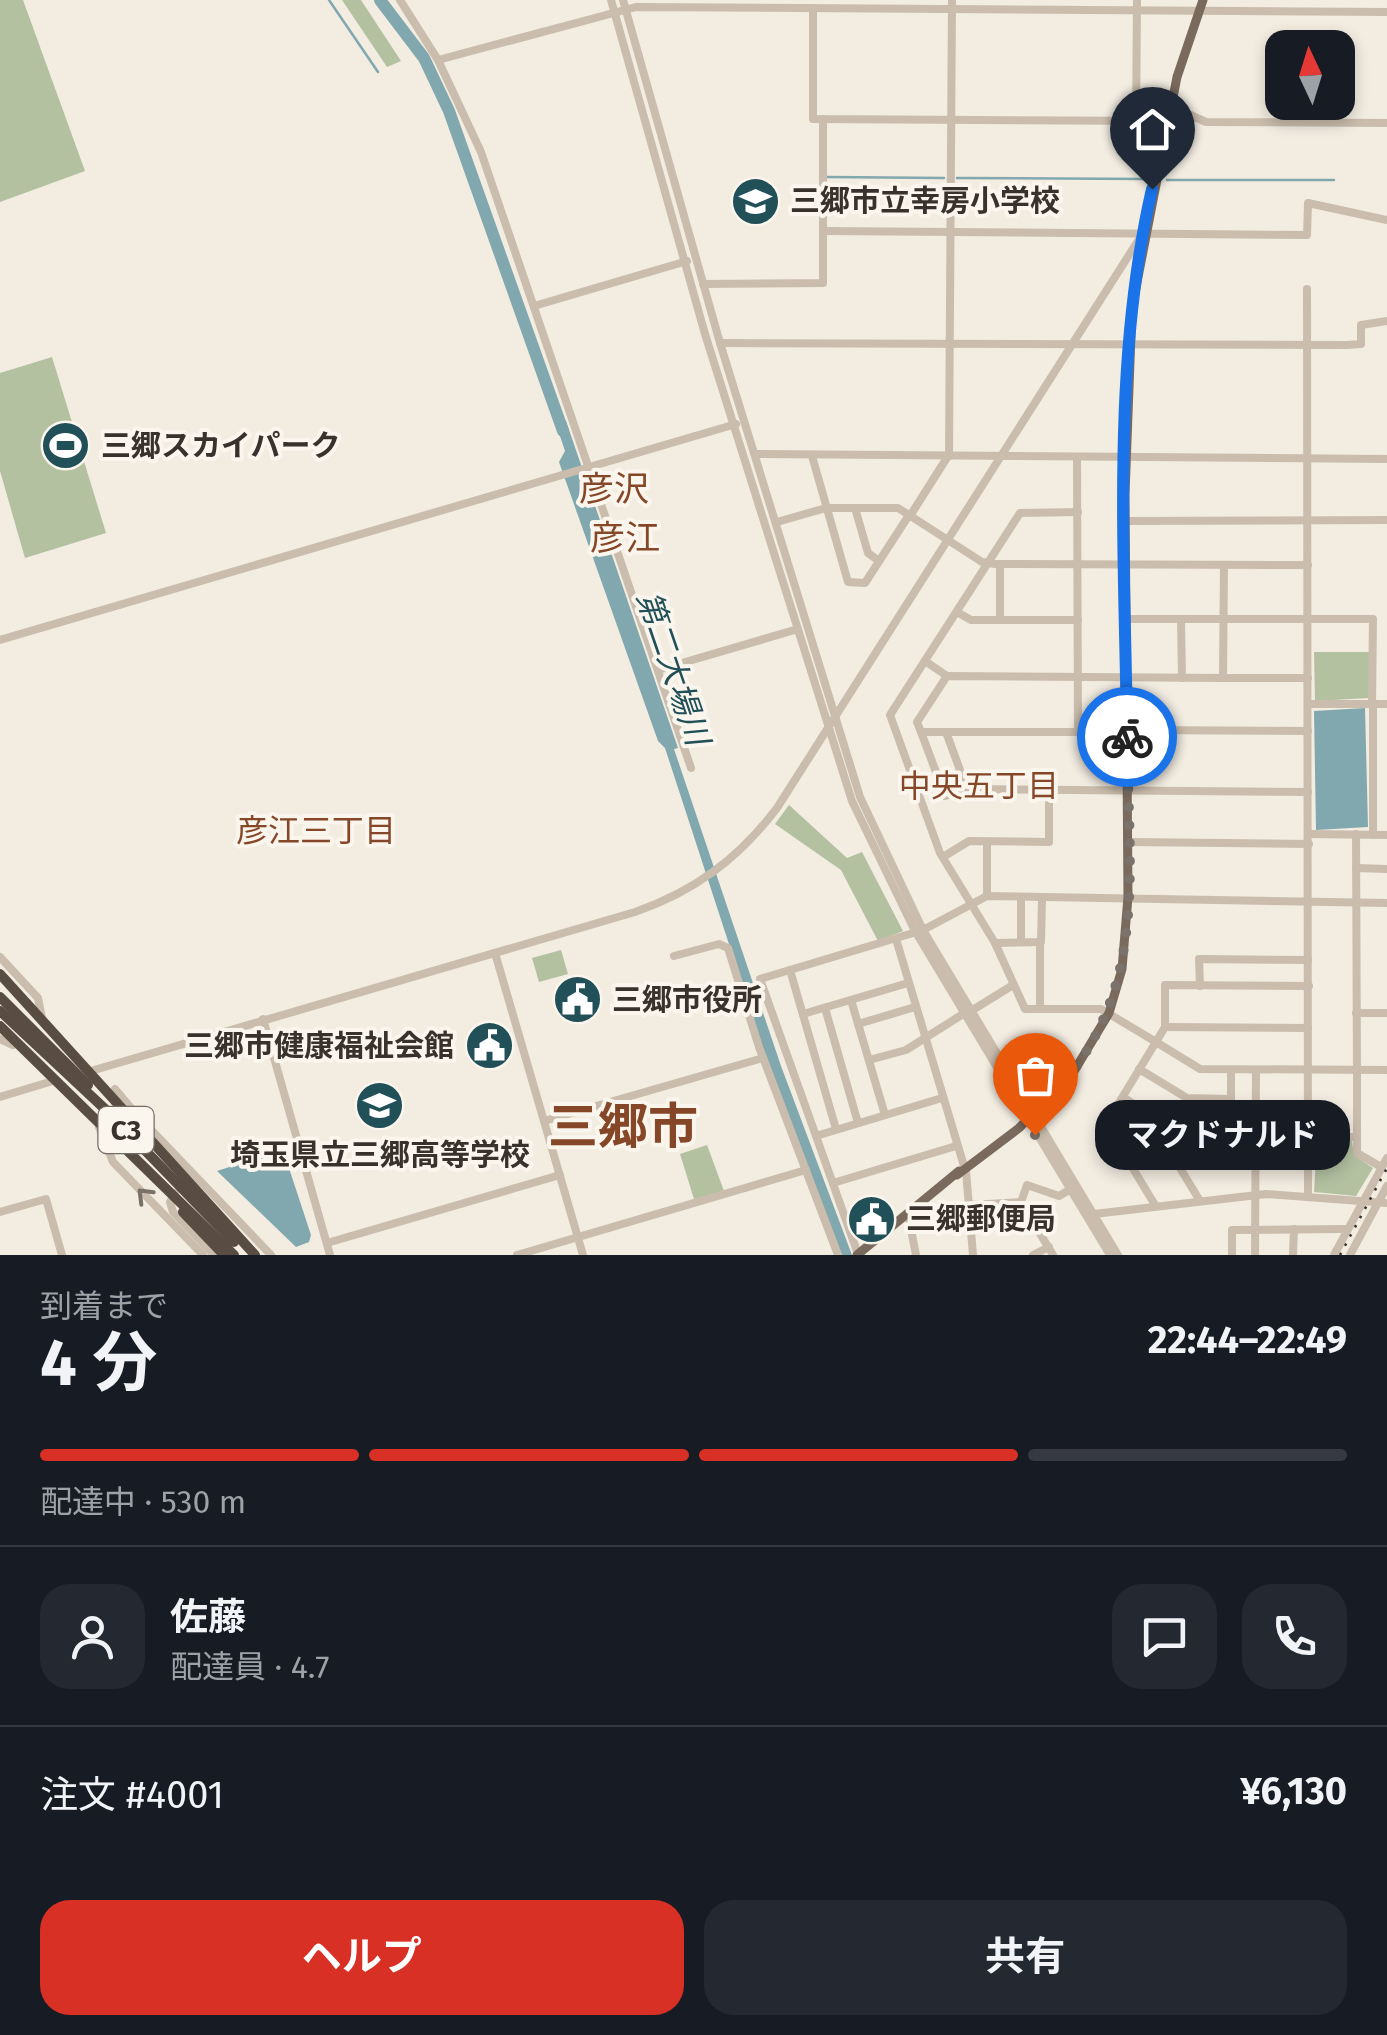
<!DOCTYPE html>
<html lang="ja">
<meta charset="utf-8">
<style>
:root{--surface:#171b24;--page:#242831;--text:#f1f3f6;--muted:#9ea1a6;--line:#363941;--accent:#d93025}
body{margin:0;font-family:"Fira Sans","Noto Sans JP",sans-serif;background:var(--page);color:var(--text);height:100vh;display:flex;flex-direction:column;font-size:38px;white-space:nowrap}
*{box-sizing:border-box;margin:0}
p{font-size:32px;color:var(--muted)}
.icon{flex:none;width:55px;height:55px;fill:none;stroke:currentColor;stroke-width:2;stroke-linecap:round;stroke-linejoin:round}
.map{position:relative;height:1255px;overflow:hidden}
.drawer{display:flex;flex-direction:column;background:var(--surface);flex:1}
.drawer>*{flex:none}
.needle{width:65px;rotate:356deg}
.fabs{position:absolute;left:1265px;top:30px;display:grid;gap:20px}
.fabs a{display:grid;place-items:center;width:90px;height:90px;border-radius:20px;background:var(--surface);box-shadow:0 5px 15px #0003;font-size:50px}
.pin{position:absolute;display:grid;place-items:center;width:85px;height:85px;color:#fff;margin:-102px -42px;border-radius:50% 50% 50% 0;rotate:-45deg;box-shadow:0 0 10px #0007}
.pin .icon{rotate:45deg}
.courier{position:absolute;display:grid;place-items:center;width:100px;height:100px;margin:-50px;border:8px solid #1a73e8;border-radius:50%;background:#fff;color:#222;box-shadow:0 2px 12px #0007}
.bubble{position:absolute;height:70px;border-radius:30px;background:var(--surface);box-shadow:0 5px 15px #0003;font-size:32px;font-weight:700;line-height:70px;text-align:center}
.head em{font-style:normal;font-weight:700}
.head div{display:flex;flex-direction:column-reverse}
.head{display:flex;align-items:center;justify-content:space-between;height:170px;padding:0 40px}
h1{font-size:65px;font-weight:700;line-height:75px}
.bar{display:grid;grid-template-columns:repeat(4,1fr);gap:15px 10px;align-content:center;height:120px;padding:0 40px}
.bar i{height:12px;border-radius:8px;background:var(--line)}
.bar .active{background:var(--accent)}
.bar p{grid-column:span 4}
.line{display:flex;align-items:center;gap:25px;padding:0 40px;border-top:2px solid var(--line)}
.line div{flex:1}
.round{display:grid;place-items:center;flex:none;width:105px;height:105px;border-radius:30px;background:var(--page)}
.cta{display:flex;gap:20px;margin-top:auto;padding:20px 40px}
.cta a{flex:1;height:115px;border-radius:30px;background:var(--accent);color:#fff;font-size:40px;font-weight:700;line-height:115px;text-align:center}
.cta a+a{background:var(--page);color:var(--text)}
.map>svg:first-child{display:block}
</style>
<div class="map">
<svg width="1387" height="1255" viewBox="0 0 1387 1255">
<rect width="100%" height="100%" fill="#f2ece1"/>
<g fill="#b3c1a1">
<path d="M0,0H23L85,171L0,202Z"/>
<path d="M342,0H361L401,61L387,67Z"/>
<path d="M52,357L106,533L25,558L0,471V373Z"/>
<path d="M1314,652H1369V698L1315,701Z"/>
<path d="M789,805L847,858L862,852L903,931L878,941L841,870L775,824Z"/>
<path d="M561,950L568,974L539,982L532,958Z"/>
<path d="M1317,1141H1352L1354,1155L1373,1168L1356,1196L1314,1192Z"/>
<path d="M707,1145L724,1191L694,1199L680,1154Z"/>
</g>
<g fill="#81a8ae">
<path d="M558,415L566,421L678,748L674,749L781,1066L852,1255H842L774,1082L665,748L658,741L559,462L565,451L554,418Z"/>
<path d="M1365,708L1368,827L1316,830L1314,711Z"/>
<path d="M283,1150L311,1235L309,1242L296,1247L217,1171Z"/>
</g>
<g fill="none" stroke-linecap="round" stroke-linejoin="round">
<g stroke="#81a8ae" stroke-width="2.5">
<path d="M329,0L378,72"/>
<path d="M827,177L944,178"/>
<path d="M957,178L1144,179"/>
<path d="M1167,180H1334"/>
</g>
<path stroke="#81a8ae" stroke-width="12" d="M380,0L424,58L449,111L563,431"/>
<g stroke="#cabdad" stroke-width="8">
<path d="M400,0L438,60L481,152L691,768"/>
<path d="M611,0L705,334L852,801L915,931L1110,1255"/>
<path d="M623,0L720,343L860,797L923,930L1118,1255"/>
<path d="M813,8V119L1168,121"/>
<path d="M438,60L636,7L1387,12"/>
<path d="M1170,112H1184L1206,122L1387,123"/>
<path d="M1136,122L1137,0"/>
<path d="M823,231L1307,235L1308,203L1387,220"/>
<path d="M703,284L823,283V119"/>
<path d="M1307,289L1308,1197"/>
<path d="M534,306L687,261"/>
<path d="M720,343L1347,345L1361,344V325L1387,321"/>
<path d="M755,454L1387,459"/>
<path d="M812,456L848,582L865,583L909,515"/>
<path d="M949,456L952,0"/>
<path d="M855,508L868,553L879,561"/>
<path d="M1078,512L1020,513L890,715L940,853L995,943L1025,1009H1101L1156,1042L1165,1027V985L1309,986"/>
<path d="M910,516L948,456"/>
<path d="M1125,521L1387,520"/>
<path d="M777,522L826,508H898L982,562L995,564L1308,565"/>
<path d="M1224,565L1223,678L947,676L917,722L921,732L945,796L967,789L1308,792"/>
<path d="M957,612L971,620H1078"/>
<path d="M1125,619H1373L1372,704"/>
<path d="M1181,619L1182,678"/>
<path d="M1000,620V565"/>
<path d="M0,640L736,424"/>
<path d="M925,661L947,676"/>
<path d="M658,670L798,629"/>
<path d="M1223,678H1308"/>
<path d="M1308,704H1387"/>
<path d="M1373,704V835"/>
<path d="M1127,730L1308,731"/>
<path d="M921,732H1078L1077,457"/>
<path d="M946,732L967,789"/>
<path d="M1308,834L1387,835"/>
<path d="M1356,834L1357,1070"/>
<path d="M987,842V896"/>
<path d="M1128,842L1309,844"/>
<path d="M943,857L969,841L1049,842V790"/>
<path d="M1356,868L1387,869"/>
<path d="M1021,899V942"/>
<path d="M896,939L964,1166"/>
<path d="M995,943L1041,942L1042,899"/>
<path d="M495,953L583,1255"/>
<path d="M674,956L719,944L728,948L759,1047L838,1255"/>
<path d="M0,957L38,998L42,1018"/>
<path d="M790,970L836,1129"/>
<path d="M1200,986L1199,959L1308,960"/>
<path d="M851,1000L885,1115"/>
<path d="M825,1008L858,1123"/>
<path d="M1040,1009V942"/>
<path d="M971,1011L1013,985"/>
<path d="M1356,1013H1387"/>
<path d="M803,1014L908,983"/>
<path d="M263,1019L330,1255"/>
<path d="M858,1024L915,1007"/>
<path d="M1165,1027L1308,1028"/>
<path d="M0,1039L13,1045"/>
<path d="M869,1060L906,1050L963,1014"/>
<path d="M1139,1069L1187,1098L1231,1099"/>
<path d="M1231,1070V1136"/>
<path d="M1357,1070V1153L1381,1167"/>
<path d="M84,1073L635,912C695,891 738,859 777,808L1143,233"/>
<path d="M115,1089L132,1109"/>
<path d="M0,1097L56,1080"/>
<path d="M1123,1097L1146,1112L1200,1201"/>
<path d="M123,1107L135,1113L271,1255"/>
<path d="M544,1121L763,1058"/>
<path d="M99,1127L113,1162L203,1255"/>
<path d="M816,1136L760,979L923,930L987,896L1387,903"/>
<path d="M1161,1136H1255"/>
<path d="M1309,1137H1357"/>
<path d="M966,1171L973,1255"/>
<path d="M833,1183L956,1146"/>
<path d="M175,1193L170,1202L173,1212L214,1255"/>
<path d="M1021,1202L1027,1185L1059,1196L1069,1190"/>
<path d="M970,1205L1021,1202L1053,1255"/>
<path d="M1155,1205L1106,1124L1156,1042L1200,1069L1387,1070"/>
<path d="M0,1212L46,1199L62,1255"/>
<path d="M908,1214L916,1255"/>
<path d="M1094,1214L1266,1194L1387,1203"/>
<path d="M327,1243L560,1175"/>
<path d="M858,1254L816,1136L942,1098"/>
<path d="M517,1255L806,1170"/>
<path d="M1033,1255L1049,1247"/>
<path d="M1232,1255V1230L1346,1229"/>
<path d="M1255,1255L1256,1070"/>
<path d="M1293,1255L1294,1229"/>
<path d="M1334,1255L1387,1158"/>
<path d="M1350,1255L1387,1186"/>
</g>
<g stroke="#7a6a5d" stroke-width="9">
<path d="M957,1175L1019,1128L1073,1073L1109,1013L1122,969L1128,897L1125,494L1132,308L1177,77L1203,0"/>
<path d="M857,1255L959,1171"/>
</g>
<g stroke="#594c43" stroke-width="10">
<path d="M0,974L255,1255"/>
<path d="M0,997L88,1085"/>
<path d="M0,1011L105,1109L234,1242"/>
<path d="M0,1026L234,1255"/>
<path d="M183,1212L224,1255"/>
</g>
<path stroke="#39312b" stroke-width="2.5" stroke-dasharray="2.5 8" stroke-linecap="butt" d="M1340,1255L1387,1168"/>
</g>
<defs><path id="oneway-chevron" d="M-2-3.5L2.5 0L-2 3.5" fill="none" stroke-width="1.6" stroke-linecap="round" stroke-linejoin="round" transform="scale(2.5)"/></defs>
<use stroke="#7a7066" href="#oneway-chevron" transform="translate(144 1195) rotate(-135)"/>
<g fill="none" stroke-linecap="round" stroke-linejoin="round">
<path stroke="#7a726b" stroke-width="10" stroke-dasharray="0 18" d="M1035,1135L1027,1121C1152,1009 1129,889 1127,737"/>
<path stroke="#1a73e8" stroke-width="12" d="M1127,737C1125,556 1111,367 1152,189"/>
</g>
<defs>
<symbol id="school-disc" viewBox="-11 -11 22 22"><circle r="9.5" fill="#225059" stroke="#faf5ed"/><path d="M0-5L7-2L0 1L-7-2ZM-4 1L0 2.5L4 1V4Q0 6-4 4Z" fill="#fff"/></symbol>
<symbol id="stadium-disc" viewBox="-11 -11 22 22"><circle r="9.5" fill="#225059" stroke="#faf5ed"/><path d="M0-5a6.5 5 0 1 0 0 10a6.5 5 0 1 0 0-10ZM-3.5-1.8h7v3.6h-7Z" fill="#fff"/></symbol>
<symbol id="civic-disc" viewBox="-11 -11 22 22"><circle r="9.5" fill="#225059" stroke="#faf5ed"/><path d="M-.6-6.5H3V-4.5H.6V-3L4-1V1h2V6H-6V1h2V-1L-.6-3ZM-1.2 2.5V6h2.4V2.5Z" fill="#fff"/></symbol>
</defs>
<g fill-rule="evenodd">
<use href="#school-disc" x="728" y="174" width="55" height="55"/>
<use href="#stadium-disc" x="38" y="418" width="55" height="55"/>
<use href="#civic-disc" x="550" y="972" width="55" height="55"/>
<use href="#civic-disc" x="462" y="1018" width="55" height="55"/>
<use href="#school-disc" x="352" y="1078" width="55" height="55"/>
<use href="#civic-disc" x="844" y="1192" width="55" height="55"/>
</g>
<g text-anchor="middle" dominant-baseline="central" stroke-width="8" stroke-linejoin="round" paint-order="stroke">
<rect fill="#faf5ed" stroke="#736c65" stroke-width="2.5" x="98.5" y="1107" width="55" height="46" rx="8"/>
<g font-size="28" font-weight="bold" fill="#39312b">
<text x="126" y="1130">C3</text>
</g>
<g font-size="30" font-weight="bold" fill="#39312b" stroke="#faf5ed" text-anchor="start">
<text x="790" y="201">三郷市立幸房小学校</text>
<text x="101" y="446">三郷スカイパーク</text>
<text x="612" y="1000">三郷市役所</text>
<text x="454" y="1046" text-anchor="end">三郷市健康福祉会館</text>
<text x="380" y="1155" text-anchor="middle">埼玉県立三郷高等学校</text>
<text x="906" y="1219">三郷郵便局</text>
</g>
<g font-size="32" font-style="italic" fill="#225059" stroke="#faf5ed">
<text transform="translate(673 668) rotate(71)">第二大場川</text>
</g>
<g font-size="32" fill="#854727" stroke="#faf5ed">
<text x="979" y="786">中央五丁目</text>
<text x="316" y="831">彦江三丁目</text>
</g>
<g font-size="35" fill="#854727" stroke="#faf5ed">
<text x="614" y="489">彦沢</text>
<text x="625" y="538">彦江</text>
</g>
<g font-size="50" font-weight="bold" fill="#854727" stroke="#faf5ed">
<text x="623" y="1127">三郷市</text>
</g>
</g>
</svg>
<div class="fabs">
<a><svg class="needle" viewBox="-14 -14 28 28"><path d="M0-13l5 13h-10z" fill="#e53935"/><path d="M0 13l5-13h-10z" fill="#9ea1a6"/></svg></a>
</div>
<div class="pin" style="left:1035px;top:1135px;background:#ea580c"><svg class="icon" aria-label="bag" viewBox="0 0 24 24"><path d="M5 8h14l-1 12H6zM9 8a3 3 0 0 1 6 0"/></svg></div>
<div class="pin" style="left:1152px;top:189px;background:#1f2937"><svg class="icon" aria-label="home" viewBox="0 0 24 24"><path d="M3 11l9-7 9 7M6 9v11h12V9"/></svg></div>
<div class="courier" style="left:1127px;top:737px"><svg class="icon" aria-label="bike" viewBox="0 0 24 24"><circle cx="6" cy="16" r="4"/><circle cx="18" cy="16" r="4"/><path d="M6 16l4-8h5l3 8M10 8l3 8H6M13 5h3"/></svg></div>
<div class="bubble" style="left:1095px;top:1100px;width:255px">マクドナルド</div>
</div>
<section class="drawer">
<div class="head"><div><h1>4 分</h1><p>到着まで</p></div><em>22:44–22:49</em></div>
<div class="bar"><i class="active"></i><i class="active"></i><i class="active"></i><i></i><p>配達中 · 530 m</p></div>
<div class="line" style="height:180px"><a class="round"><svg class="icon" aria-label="person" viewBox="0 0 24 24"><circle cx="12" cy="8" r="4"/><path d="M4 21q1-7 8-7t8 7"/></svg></a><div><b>佐藤</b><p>配達員 · 4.7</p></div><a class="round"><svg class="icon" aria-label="chat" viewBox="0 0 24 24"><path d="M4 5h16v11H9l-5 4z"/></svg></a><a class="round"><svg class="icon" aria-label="phone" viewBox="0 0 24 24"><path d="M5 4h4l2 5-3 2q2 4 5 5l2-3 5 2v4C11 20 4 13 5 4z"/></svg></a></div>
<div class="line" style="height:130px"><div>注文 #4001</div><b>¥6,130</b></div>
<div class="cta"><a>ヘルプ</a><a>共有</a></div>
</section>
